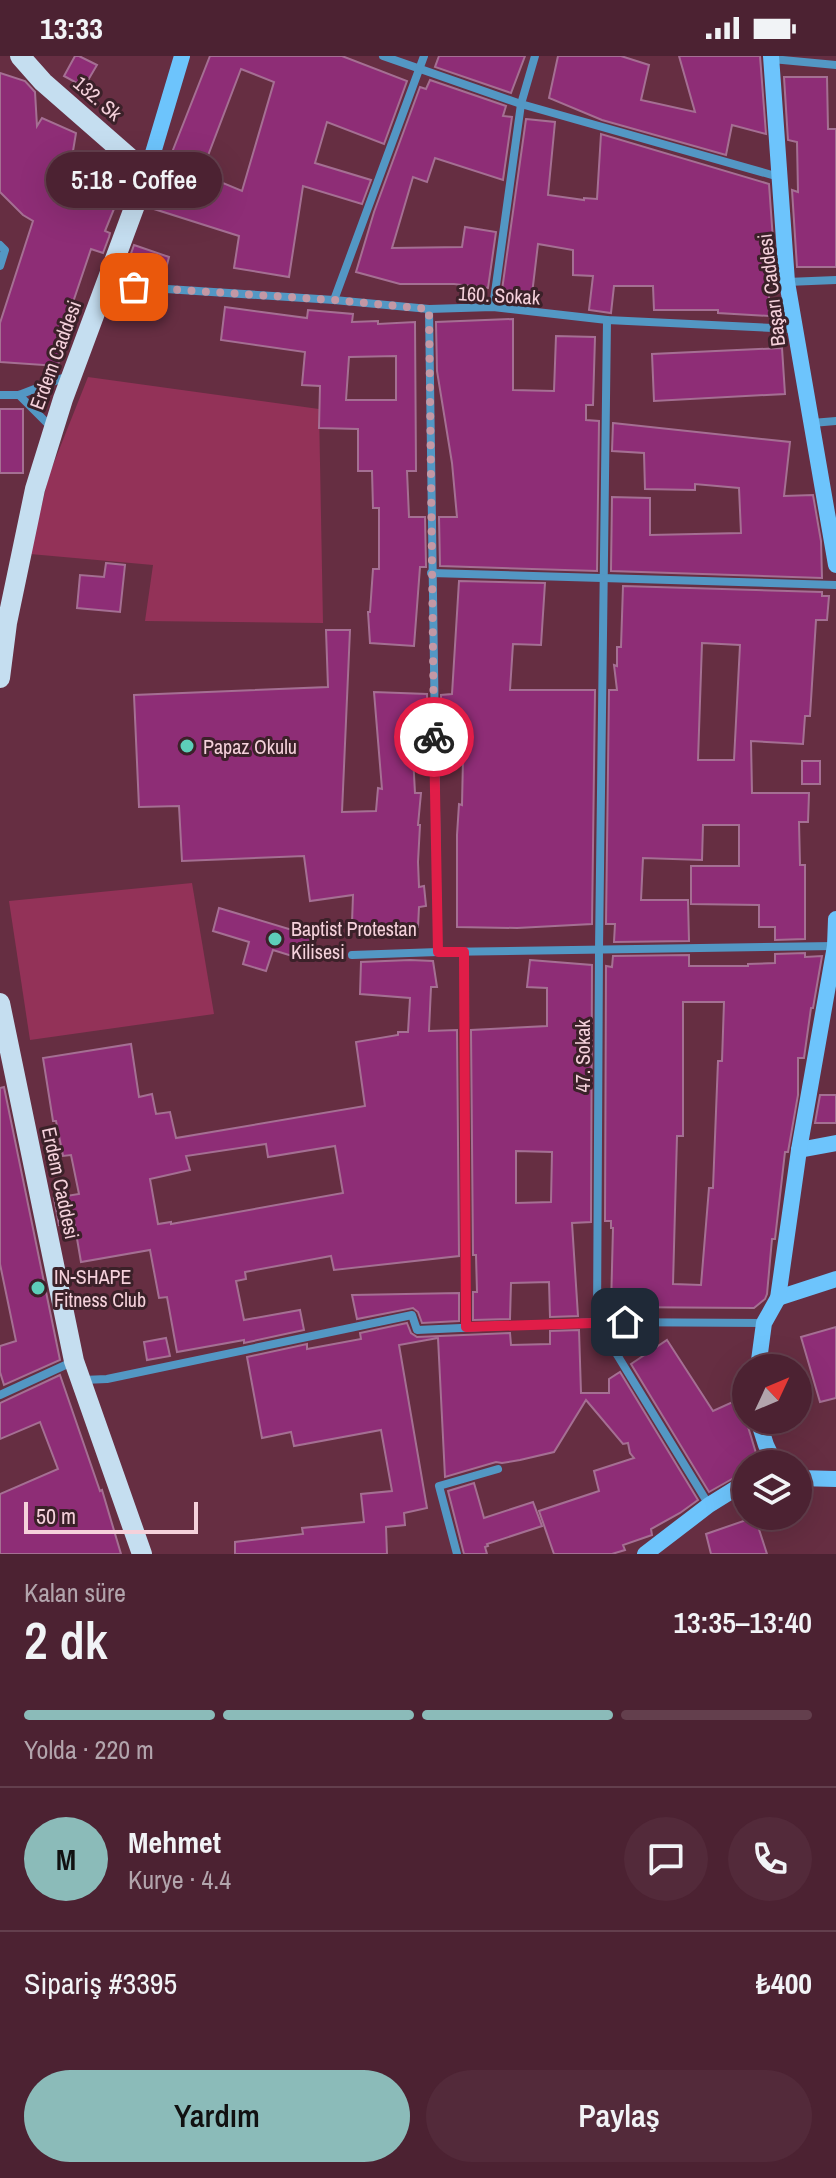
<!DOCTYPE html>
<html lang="tr">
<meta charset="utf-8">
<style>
:root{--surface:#4c2232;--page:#532a3a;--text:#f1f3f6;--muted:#b2a4ac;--line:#633f4d;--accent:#8bbbb9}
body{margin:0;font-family:"Archivo Narrow",sans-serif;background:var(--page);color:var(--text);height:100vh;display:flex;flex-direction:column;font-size:30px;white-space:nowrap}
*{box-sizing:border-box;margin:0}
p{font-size:26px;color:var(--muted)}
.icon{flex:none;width:44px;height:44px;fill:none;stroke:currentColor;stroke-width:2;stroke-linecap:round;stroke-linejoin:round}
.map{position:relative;height:1498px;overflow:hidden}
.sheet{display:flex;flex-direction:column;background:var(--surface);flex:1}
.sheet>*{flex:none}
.needle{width:52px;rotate:46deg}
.tools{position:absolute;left:732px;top:1298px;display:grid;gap:16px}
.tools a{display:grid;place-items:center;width:80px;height:80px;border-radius:50%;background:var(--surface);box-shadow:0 8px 32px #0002,0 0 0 2px var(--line);font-size:40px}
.scale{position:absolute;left:24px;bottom:20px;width:174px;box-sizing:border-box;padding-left:8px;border:4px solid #f5d1db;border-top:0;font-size:22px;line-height:28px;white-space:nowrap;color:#f5d1db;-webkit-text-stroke:6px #3b2129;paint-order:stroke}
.pin{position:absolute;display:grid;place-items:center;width:68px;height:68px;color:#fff;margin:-34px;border-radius:16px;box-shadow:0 4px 12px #0006}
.courier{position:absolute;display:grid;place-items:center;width:80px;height:80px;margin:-40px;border:6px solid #e11d48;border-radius:50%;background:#fff;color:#222;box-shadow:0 2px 10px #0007}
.bubble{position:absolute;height:56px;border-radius:28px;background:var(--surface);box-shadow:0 8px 32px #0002,0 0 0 2px var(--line);font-size:26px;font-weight:600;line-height:56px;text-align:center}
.headline em{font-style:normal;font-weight:600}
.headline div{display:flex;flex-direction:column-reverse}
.headline{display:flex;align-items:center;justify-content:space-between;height:136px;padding:0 24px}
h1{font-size:52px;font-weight:600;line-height:60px}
.bar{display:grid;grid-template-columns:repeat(4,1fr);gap:12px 8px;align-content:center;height:96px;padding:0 24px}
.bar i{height:10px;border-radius:6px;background:var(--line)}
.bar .active{background:var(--accent)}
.bar p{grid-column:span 4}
.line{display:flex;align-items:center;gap:20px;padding:0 24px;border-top:2px solid var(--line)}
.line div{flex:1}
.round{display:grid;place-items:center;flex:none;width:84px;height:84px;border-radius:42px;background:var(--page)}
.primary-button{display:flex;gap:16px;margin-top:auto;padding:16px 24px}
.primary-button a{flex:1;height:92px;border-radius:48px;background:var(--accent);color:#111;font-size:32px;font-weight:600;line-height:92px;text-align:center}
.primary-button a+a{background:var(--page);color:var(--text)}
.status{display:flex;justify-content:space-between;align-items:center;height:56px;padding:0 40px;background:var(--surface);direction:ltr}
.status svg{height:22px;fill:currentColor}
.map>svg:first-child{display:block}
</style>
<div class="status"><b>13:33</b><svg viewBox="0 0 49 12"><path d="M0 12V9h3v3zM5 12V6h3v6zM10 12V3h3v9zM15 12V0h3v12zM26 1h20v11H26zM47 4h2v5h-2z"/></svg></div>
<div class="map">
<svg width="836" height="1498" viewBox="0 0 836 1498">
<rect width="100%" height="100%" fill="#662e42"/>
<g fill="#933258">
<path d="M88,321L319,353L323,567L145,565L153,509L30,498L49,419Z"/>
<path d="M192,827L214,958L30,984L9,845Z"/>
</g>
<g fill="#8e2d76" stroke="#a56f93" stroke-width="2" fill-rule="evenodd">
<path d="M75,0H79L97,9L84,31L64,20Z"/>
<path d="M210,0H342L407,25L384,88L327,66L315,107L371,124L362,148L303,130L289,221L234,212L239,180L154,153L169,104ZM241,13L274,26L242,135L201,118Z"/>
<path d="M439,0H525L511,37L435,11Z"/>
<path d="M558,0H621L649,9L641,44L695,56L679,0H760L766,78L732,69L726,99L602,64L549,42Z"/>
<path d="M0,17L25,25L35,36L37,70L42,62L76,77L73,95L97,98L96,103L109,107L108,114L118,124L110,145L116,148L105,175L110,177L109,181L103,197L91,193L66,267L58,310L0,306V267L33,165L23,159L0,136Z"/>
<path d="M784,21H827L828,73H836V211H797L792,134L798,136L797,86L788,84Z"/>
<path d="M430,24L506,50L503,60L512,61L503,124L435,102L427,126L413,121L392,192L462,191L465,171L496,176L488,232L454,228H400L356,216L374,156L420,31L426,33Z"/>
<path d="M526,63L555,66L548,139L584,144V142L597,143L601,78L769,128L775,212H769V260L718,257V254H654L653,230H614L611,257L589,254L593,220L573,219V194L538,188L532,238L502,234Z"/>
<path d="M134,189L169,201L163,225L130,224L134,208L128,206Z"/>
<path d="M225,251L307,262L308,254L353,258L352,266L378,265V268L415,266L416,415H407L409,461H425L426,511H420L414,590L370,587L368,556H370L373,513H379V452H373L372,415H358V373L319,372L320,330L302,329L305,296L221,284ZM396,300V344H346L349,301Z"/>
<path d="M513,263V334L554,335L556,280L595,281L593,349H586V364L599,365L597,515L440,510L439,461H457L452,407L437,315L436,266Z"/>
<path d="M782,292L785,338L654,345L652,298Z"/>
<rect x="0" y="353" width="23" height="64"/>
<path d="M613,367L790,386L784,440L813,439L821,485L822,522L611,515L612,441L650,442V479L741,477L739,432L695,428V434L645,433L644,397L612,395Z"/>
<path d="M106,507L125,509L120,556L77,552L80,519L104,521Z"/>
<path d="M459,525L545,527L541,589L513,588L510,634H595L592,868L517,872L457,871V779L459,748L462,749L463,702L442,701L441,639L452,638Z"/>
<path d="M623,530L822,536V540H829L827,564H816L810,660H805L803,688L751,685L752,737H809L808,766H799L800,809H805V883L775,884V871H759V849L691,848V810H739V769H703L702,804L643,802L641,844H688L689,885L614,886L615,868H606L609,634H617L614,609L617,610V591H621ZM702,587L740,589L734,704H698Z"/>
<path d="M326,574H350L342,756L376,755L378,732L382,733L374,636L427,638L428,700H413L415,737H421L418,769H420L418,806L419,831L424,830L426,850L419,851L418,871L359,870V867H352L353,839L310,845L304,800L182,805L179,750L139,751L134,639L328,631Z"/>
<rect x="802" y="705" width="18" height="23"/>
<path d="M219,852L312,880L305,904L273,894L266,915L243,908L249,886L213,875Z"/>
<path d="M805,897V901L822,900L813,952H811L804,1002H798V1039L788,1096H785L775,1183H772L767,1238L765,1243L754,1252L611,1251L613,1172H611V1165H605L606,910L612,911L613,900L689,899V910H748V908L775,907V898ZM683,946H724L722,1005H718L713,1132H709L701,1229L673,1228L677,1080H683Z"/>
<path d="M410,904L433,905L437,931H431L429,975L457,974L459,1200L334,1214L331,1200L245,1216L246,1223L236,1225L244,1264L300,1254L304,1274L244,1287V1284L177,1296L167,1241L159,1242L150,1194L81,1206L74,1165L59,1169L54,1142L79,1138L71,1099L63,1100L56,1065H53L43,1002L131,988L139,1041L152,1038L156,1058L170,1056L176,1082L365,1050L356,986L398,979V976H408L410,942L360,938L361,906ZM266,1088L268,1101L335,1090L343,1137L171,1168V1166L158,1168L150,1123L190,1114L186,1100Z"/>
<path d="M530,904L592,909L591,1166L572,1167L578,1260L550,1261L549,1226L511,1227L510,1263L473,1264V1236H477L476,1199H473L471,974L547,970V932L527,931ZM516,1095L552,1096L551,1146L516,1147Z"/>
<path d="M4,1031L60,1304L4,1329L0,1316V1290L16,1285L0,1208V1032Z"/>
<path d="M820,1039H836V1067H815Z"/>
<path d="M459,1237V1265L422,1267L418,1256L413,1252L357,1263L352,1239Z"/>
<path d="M407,1267L411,1277L417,1281L510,1277L511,1289L550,1288V1275L579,1274L581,1337H609V1323L620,1316L698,1444L680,1457L651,1473L652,1479L623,1489L625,1494L612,1498H554L539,1455L599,1435L594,1415L634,1402L630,1397L628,1387L623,1388L586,1344L554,1396L520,1404L502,1407L496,1406L445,1421L438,1282L399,1289L427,1452L404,1457L405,1469L386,1471L387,1498H235V1486L303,1478L302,1472L364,1466L361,1438L392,1435L381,1374L294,1390L291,1376L262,1382L247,1301L307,1288V1293L361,1283L360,1277Z"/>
<path d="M836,1271V1342L820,1346L801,1281Z"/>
<path d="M166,1282L170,1300L147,1304L144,1286Z"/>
<path d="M667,1284L713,1355L746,1340V1364L759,1407L746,1408V1415L709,1436L631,1308Z"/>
<path d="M60,1319L100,1435L102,1434L121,1498H0V1438L58,1413L40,1366L0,1383V1347Z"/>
<path d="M474,1427L484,1462L533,1446L542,1470L487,1488L488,1490L485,1491L487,1498H464L448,1435Z"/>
<path d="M755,1461L767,1498H711L706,1478Z"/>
</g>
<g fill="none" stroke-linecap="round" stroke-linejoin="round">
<g stroke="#5397c4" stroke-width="8">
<path d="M383,0L521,48L779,121"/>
<path d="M772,3L836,9"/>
<path d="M0,189L5,194L0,210"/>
<path d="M787,226L836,224"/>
<path d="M106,229L334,244L429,253L493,251L607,264L795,273"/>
<path d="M334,244L424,0"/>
<path d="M493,251L521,48L535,0"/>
<path d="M429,253L438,896"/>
<path d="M607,264L599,893L597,1266L709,1449"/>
<path d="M0,339H19L68,320"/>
<path d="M19,339L52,372"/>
<path d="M812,367L836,365"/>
<path d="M431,517L836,529"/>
<path d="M464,896L466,1271"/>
<path d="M352,899L438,896L835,890"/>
<path d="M83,1324L107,1323L412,1259L417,1274L597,1266L764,1267"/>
<path d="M0,1339L72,1306"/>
<path d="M457,1498L439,1430L498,1413"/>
</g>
<g stroke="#6dc4fc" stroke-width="16">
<path d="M771,0L787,226L836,509"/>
<path d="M147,117L182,0"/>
<path d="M799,1094L836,1087"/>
<path d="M778,1242L836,1223"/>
<path d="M758,1312L764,1267L778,1242L799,1094L835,890L836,863"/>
<path d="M758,1364L766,1389L775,1408"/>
<path d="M798,1422L836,1423"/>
<path d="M645,1498L709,1449L746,1426"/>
</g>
<g stroke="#c5def0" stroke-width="20">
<path d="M0,622L7,567L35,433L63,343L147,117L43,26L20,0"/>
<path d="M0,947L74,1305L142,1498"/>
</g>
</g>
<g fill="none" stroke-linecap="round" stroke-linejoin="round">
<path stroke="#c398a5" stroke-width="8" stroke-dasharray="0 14.4" d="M134,231L334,244L429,253L434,681"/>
<path stroke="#e11d48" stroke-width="10" d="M434,681L438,896H464L466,1271L625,1266"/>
</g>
<g fill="#5dceb9" stroke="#3b2129" stroke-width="3">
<circle cx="187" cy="690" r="8"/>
<circle cx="275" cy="883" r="8"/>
<circle cx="38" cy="1232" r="8"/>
</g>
<g text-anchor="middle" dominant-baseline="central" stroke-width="6" stroke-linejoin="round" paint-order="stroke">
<g font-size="20" fill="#f5d1db" stroke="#3b2129">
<text transform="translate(98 42) rotate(41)">132. Sk</text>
<text transform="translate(771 234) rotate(-97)">Başarı Caddesi</text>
<text transform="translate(499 239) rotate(3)">160. Sokak</text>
<text transform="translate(55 299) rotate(-70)">Erdem Caddesi</text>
<text transform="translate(582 1000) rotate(-90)">47. Sokak</text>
<text transform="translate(61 1127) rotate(78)">Erdem Caddesi</text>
</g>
<g font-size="20" fill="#f5d1db" stroke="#3b2129" text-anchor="start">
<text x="203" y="690">Papaz Okulu</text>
<text x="291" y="872">Baptist Protestan<tspan x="291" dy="23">Kilisesi</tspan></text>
<text x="54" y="1220">IN-SHAPE<tspan x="54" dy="23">Fitness Club</tspan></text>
</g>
</g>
</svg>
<div class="tools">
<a><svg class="needle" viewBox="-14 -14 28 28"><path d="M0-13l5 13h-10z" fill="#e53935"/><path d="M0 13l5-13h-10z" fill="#b2a4ac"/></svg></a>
<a><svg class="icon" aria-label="layers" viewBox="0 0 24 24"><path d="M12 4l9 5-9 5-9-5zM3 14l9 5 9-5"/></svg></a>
</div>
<div class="scale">50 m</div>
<div class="pin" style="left:134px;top:231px;background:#ea580c"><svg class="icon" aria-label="bag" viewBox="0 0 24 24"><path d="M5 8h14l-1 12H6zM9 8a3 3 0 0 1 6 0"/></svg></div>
<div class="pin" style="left:625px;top:1266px;background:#1f2937"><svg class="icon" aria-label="home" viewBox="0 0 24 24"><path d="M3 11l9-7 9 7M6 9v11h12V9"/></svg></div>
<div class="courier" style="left:434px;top:681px"><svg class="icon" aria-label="bike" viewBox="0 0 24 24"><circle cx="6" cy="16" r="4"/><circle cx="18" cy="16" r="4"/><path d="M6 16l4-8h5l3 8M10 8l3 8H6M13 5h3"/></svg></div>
<div class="bubble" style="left:46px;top:96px;width:176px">5:18 - Coffee</div>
</div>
<section class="sheet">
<div class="headline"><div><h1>2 dk</h1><p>Kalan süre</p></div><em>13:35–13:40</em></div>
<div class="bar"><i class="active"></i><i class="active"></i><i class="active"></i><i></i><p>Yolda · 220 m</p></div>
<div class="line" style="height:144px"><b class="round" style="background:var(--accent);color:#111">M</b><div><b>Mehmet</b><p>Kurye · 4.4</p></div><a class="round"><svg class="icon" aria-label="chat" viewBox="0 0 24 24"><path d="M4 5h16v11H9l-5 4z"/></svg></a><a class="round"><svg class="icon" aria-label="phone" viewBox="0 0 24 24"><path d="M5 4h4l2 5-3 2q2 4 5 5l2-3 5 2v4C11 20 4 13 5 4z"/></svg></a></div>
<div class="line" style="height:104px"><div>Sipariş #3395</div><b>₺400</b></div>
<div class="primary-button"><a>Yardım</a><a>Paylaş</a></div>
</section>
